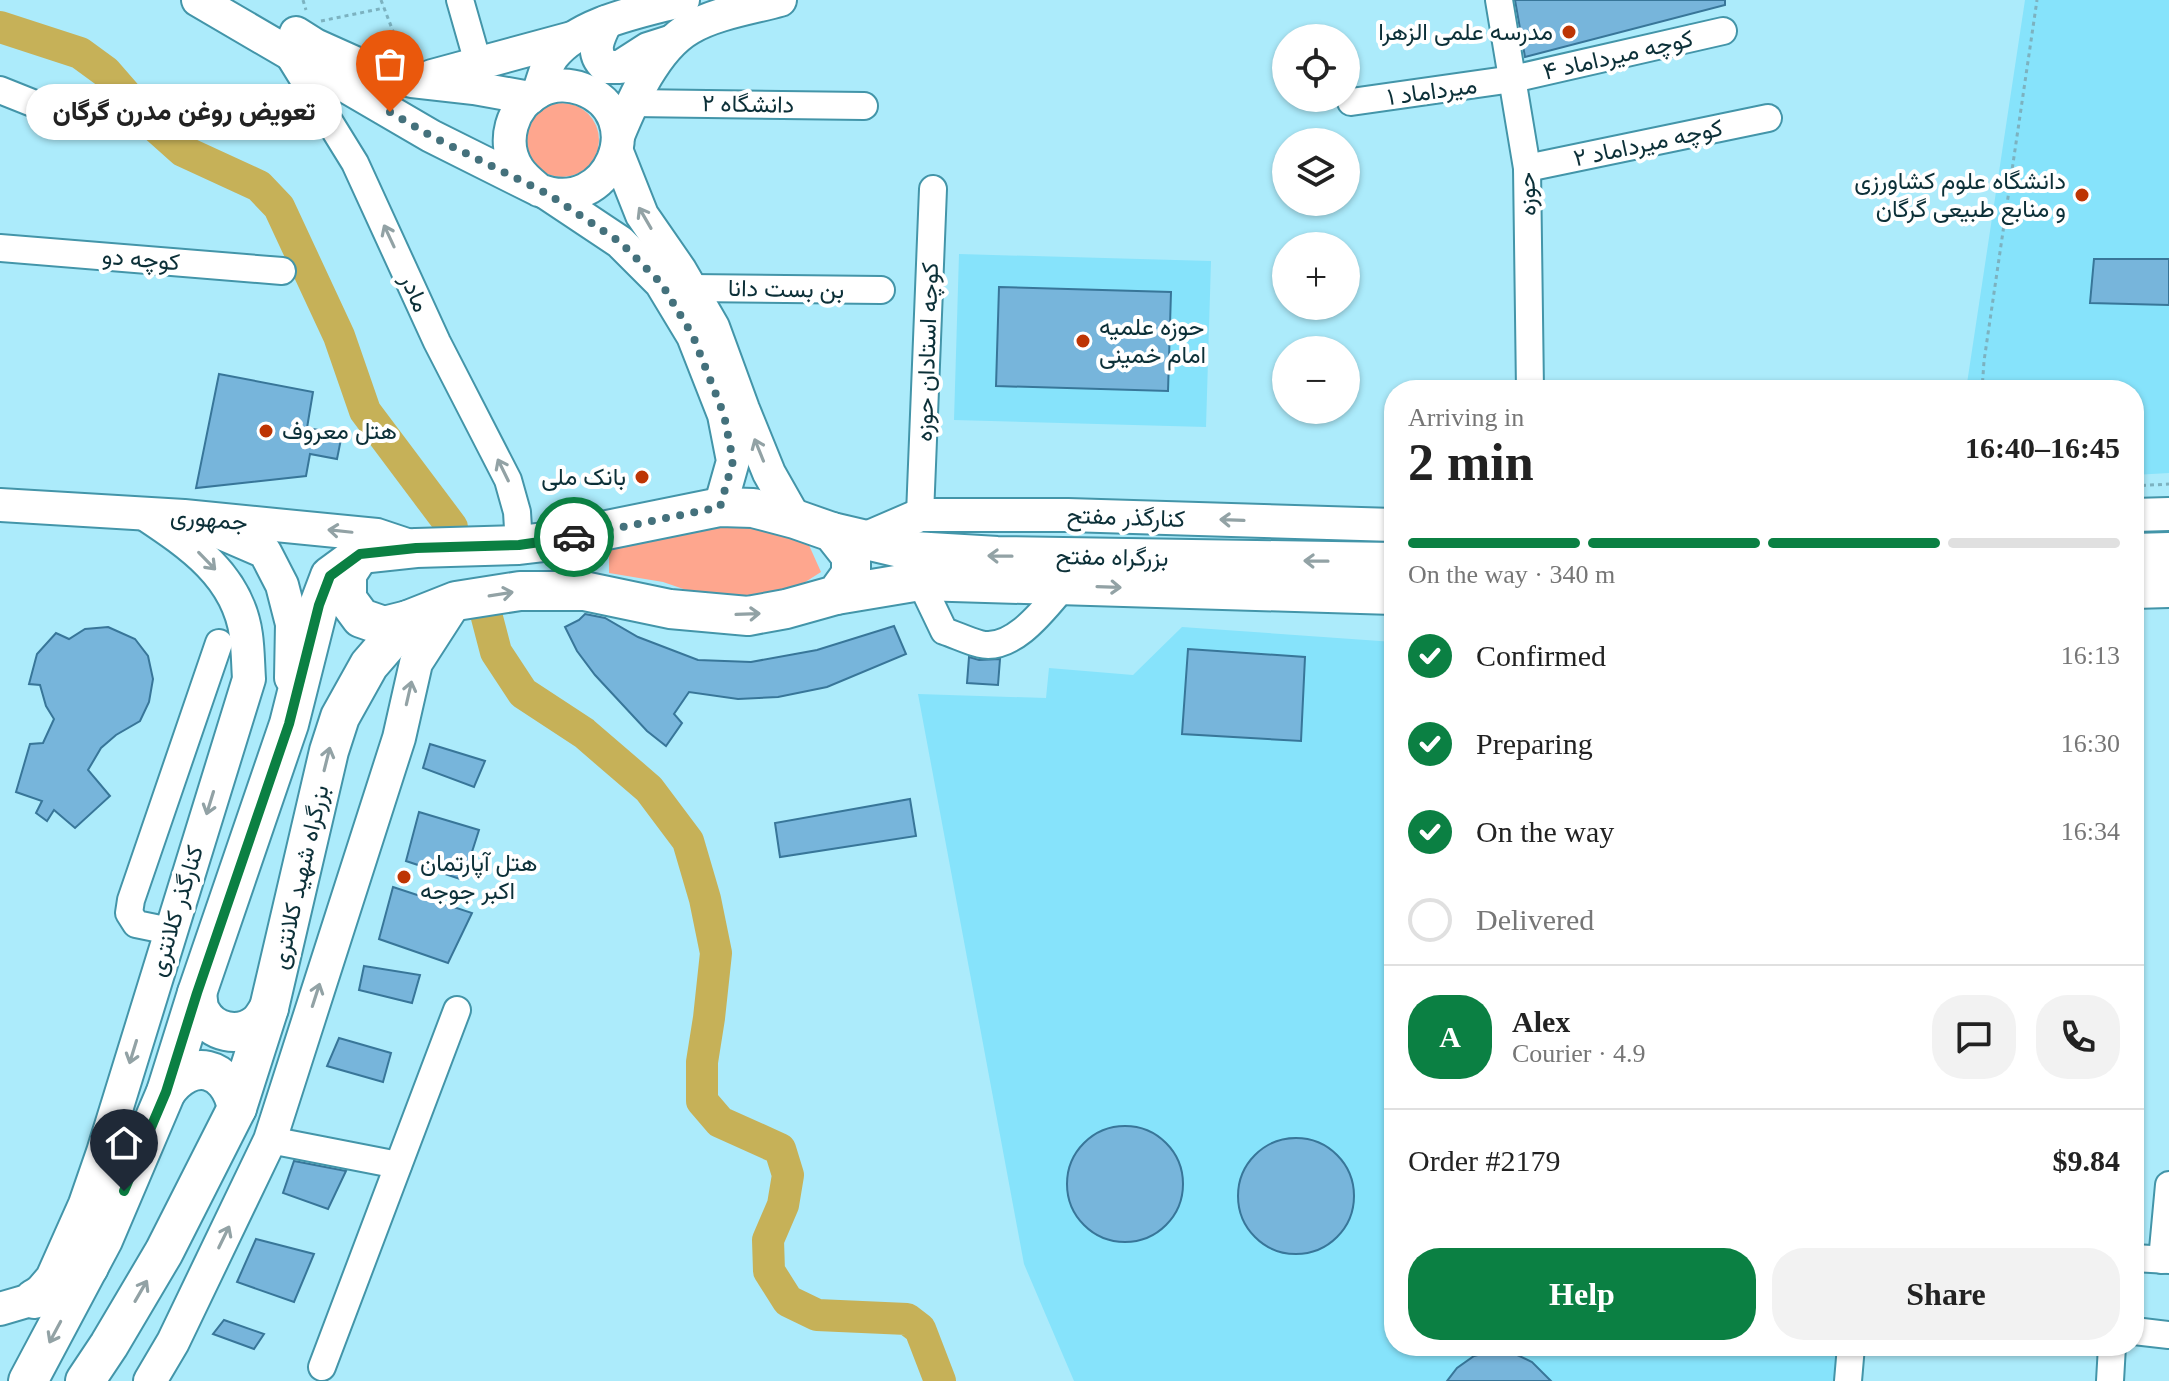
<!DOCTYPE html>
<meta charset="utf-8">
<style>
:root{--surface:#fff;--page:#f2f2f2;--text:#222;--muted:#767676;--line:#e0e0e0;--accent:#0b8043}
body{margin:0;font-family:"Times New Roman",Vazirmatn,serif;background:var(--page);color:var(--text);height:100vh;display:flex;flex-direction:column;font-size:30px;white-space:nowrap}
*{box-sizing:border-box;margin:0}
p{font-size:26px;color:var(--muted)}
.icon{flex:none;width:44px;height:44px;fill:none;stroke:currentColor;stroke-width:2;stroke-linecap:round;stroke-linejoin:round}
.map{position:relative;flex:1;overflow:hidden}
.side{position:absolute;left:1384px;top:380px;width:760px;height:976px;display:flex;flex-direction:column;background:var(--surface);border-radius:32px;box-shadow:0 2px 6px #0004}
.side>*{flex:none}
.tools{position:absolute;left:1272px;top:24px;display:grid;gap:16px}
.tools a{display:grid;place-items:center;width:88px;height:88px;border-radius:50%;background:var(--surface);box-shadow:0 2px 6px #0004;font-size:40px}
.pin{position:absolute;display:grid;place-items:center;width:68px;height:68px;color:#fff;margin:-82px -34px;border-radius:50% 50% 50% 0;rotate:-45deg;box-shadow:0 0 8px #0007}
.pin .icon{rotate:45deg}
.courier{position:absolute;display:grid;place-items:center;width:80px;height:80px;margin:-40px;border:6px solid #0b8043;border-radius:50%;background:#fff;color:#222;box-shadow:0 2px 10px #0007}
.bubble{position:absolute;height:56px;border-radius:28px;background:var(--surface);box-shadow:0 2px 6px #0004;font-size:26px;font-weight:800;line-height:56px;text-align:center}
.headline em{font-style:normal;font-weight:800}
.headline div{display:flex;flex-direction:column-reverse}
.headline{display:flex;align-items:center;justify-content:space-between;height:136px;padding:0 24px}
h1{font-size:52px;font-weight:800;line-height:60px}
.bar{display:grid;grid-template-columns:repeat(4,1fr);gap:12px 8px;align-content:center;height:96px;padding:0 24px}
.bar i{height:10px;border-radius:6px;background:var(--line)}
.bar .selected{background:var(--accent)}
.bar p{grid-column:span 4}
.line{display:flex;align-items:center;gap:20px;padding:0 24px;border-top:2px solid var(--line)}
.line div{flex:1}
.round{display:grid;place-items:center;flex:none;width:84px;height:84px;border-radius:32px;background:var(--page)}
ol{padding:0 24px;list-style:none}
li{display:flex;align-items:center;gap:24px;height:88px}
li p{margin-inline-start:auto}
li .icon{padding:8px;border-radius:50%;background:var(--accent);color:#fff;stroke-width:4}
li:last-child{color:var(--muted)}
li i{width:44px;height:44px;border:4px solid var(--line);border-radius:50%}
.button{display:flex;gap:16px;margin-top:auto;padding:16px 24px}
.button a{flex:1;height:92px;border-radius:32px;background:var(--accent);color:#fff;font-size:32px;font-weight:800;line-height:92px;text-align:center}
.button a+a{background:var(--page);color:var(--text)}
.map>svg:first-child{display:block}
</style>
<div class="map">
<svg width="2169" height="1381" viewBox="0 0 2169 1381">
<rect width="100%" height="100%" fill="#acebfb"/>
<g fill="#86e3fb">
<path d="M2025,0H2169V473L2134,475V390H1966Z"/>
<path d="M959,254L1211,261L1206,427L954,420Z"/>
<path d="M1182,627L1394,642V1346H1851L1849,1381H1074L1024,1264L918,694L1046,698L1049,668L1133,675Z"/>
</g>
<g fill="#fea68e">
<circle cx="562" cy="140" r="37"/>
<path d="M726,524L780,530L808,543L821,572L799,586L755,601L704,596L663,582L609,573V547Z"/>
</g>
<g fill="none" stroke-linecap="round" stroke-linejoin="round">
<g stroke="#c6b158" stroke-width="32">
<path d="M0,27L80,53L106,72L146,118L183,151L259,186L279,207L339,336L365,411L452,527"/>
<path d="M484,606L496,652L523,693L584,733L649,789L688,841L705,899L716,953L709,1018L702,1062V1101L720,1122L780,1149L788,1175L783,1205L768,1240L769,1271L788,1301L817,1315L907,1319L920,1329L940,1381"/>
</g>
</g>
<g fill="#77b5db" stroke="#387699" stroke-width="2">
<path d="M1515,0H1725V5L1525,57Z"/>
<path d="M2094,259H2169V305L2090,303Z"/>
<path d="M999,287L1171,292L1168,391L996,386Z"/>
<path d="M219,374L313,392L307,428L342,434L337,459L310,454L306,476L196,488Z"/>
<path d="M585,614L605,618L638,637L698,660L751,662L817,650L894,626L906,654L827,687L778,697L738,699L689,692L674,714L682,723L666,746L647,731L595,675L577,651L565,627L579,620Z"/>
<path d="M108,627L135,639L148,656L153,679L149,702L140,721L116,735L101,748L88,770L110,796L75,828L54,810L47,821L36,813L42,801L16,792L30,744L43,743L54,719L46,706L40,685L29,684L37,654L56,633L69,639L85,629Z"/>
<path d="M1188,649L1305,657L1301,741L1182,734Z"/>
<path d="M969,657L979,660L1000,659L998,685L967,683Z"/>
<path d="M430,744L485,761L474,787L423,768Z"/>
<path d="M910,799L916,836L780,857L775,823Z"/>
<path d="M419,812L479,830L463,880L406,861Z"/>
<path d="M393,887L472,913L448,963L379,939Z"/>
<path d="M364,966L420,975L412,1003L359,990Z"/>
<path d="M339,1038L391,1053L383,1082L327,1066Z"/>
<circle cx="1125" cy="1184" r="58"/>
<circle cx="1296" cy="1196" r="58"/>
<path d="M294,1161L346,1171L328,1209L283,1193Z"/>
<path d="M256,1239L314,1254L294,1302L237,1282Z"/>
<path d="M224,1320L264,1334L254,1349L213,1334Z"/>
<path d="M1493,1351L1513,1353L1532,1362L1551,1381H1447L1457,1368L1474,1356Z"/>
</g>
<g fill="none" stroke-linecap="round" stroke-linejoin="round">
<defs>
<g id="minor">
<path d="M460,0L478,63"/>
<path d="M1499,0L1527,168L1530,390"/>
<path d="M287,53L355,163L437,342L508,480L517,512L519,545"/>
<path d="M0,90L65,116"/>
<path d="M1351,102L1513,79L1723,31"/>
<path d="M632,103L864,106"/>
<path d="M1527,168L1768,118"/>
<path d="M0,248L282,271"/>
<path d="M690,288L881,290"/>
<path d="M920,515L933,189"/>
<path d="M920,581L944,631C956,635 968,641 980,644C1014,652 1046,607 1065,585"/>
<path d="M170,931L136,924L129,913L131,900L219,643"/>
<path d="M270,1140L398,1165"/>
<path d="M2134,1258L2169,1260"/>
<path d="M2162,1260L2169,1185"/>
<path d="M2134,1331L2169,1335"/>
<path d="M322,1367L457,1010"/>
<path d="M1848,1381L1851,1346"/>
<path d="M2110,1381L2112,1346"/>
</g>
<g id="major">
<path d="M198,0L431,136L539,190C609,218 652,115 582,89C569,84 553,84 540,91C511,105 501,143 518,169C523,177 532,184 539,190"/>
<path d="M606,22C598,38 590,53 606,67H620L648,49L670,42"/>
<path d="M296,33L315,45L373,71L412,81L474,88L530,98"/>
<path d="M432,76L572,38"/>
<path d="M539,91C543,80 546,65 553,56C579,22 643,11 683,0"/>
<path d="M618,136C633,100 655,48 690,28C716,13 751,8 780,0"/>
<path d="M617,152L642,215L680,270L713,327L743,409L769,473L795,519"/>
<path d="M548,194L620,242L661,283L693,336L724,415L733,461L720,507"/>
<path d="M0,505L184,516L377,535L410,546"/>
<path d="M2134,515L2169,514"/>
<path d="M212,529L265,552L282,585L292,624L291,678"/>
<path d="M862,540L920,515H1068L1394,525"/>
<path d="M0,1309L34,1299L52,1278L85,1204L103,1152L249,679C248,664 248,649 246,635C238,576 190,544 145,514"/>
<path d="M150,1381L173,1342L270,1140L399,738L416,663L456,601"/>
</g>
<g id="highway">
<path d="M832,532L913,551L997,556L1394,562"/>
<path d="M2134,553L2169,552"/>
<path d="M360,554L347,574V599L361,618L384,626L408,620"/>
<path d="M2134,589L2169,588"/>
<path d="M836,595L920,581L1394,595"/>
<path d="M197,993C198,999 198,1007 201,1012C212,1033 239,1038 257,1024C262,1020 266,1013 269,1008"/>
<path d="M166,1092C191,1057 228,1065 237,1108"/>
<path d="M34,1299L89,1267"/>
<path d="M28,1381L103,1240L166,1092L197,993L289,724L319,605L330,576L360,554L416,548L519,545L553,541L720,507L753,508L795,519L832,532L851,556V574L836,595L786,609L748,616L670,609L584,591H520L456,601L408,620L369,665L340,717L329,751L269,1008L237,1108L164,1252L109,1345L85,1381"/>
</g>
</defs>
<use href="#minor" stroke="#4395a9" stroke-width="30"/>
<use href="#major" stroke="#4395a9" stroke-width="36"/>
<use href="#highway" stroke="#4395a9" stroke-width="42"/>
<g stroke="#7cb2c0" stroke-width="3" stroke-dasharray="4 4" stroke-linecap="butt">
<path d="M303,0L306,10"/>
<path d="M381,0L401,52"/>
<path d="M321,21L384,8"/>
<path d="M1982,390L1984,361L2037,0"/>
<path d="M2134,486L2169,484"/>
</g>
<use href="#minor" stroke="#fff" stroke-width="26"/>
<use href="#major" stroke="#fff" stroke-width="32"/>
<use href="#highway" stroke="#fff" stroke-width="38"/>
</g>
<defs><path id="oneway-shaft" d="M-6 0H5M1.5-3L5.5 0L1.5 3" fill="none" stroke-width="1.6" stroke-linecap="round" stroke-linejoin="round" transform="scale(2)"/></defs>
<g stroke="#92a2a5">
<use href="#oneway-shaft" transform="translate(645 218) rotate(-120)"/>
<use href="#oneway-shaft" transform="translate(389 236) rotate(-115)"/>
<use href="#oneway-shaft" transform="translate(759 450) rotate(-112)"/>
<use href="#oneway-shaft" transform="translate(503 470) rotate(-116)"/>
<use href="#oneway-shaft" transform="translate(1232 520) rotate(-178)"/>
<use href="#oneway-shaft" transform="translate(340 531) rotate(-174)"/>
<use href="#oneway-shaft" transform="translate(1000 556) rotate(-179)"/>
<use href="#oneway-shaft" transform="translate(207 561) rotate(46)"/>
<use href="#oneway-shaft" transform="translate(1316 561) rotate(-179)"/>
<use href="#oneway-shaft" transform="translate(1109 587) rotate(2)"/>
<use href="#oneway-shaft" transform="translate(501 594) rotate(-9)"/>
<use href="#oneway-shaft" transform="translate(748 614) rotate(-2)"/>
<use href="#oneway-shaft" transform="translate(409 693) rotate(-77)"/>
<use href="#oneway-shaft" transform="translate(327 759) rotate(-76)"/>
<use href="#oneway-shaft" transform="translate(210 803) rotate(107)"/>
<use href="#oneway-shaft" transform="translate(316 995) rotate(-72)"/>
<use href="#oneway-shaft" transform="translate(133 1052) rotate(107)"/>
<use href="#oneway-shaft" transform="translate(224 1237) rotate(-64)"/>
<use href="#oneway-shaft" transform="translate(141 1291) rotate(-60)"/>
<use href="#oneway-shaft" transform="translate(55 1332) rotate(118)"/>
</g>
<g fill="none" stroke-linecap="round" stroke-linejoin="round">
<path stroke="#44717c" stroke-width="8" stroke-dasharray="0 14.4" d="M390,112L431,136L548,194L620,242L661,283L693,336L724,415L733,461L720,507L574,537"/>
<path stroke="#0b8043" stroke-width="10" d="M124,1191L166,1092L197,993L289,724L319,605L330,576L360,554L416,548L519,545L574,537"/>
</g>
<g fill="#bd3504" stroke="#fff" stroke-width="3">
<circle cx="1569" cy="32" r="8"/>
<circle cx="2082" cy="195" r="8"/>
<circle cx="1083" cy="341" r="8"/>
<circle cx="266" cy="431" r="8"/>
<circle cx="642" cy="477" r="8"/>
<circle cx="404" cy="877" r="8"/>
</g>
<g text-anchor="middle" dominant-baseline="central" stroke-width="8" stroke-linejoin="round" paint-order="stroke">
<g font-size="24" fill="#0c3038" stroke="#fff" text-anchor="end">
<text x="1553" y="32">مدرسه علمی الزهرا</text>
<text x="2066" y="181">دانشگاه علوم کشاورزی<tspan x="2066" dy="28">و منابع طبیعی گرگان</tspan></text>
<text x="1099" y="327" text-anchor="start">حوزه علمیه<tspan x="1099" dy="28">امام خمینی</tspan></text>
<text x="282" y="431" text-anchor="start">هتل معروف</text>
<text x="626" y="477">بانک ملی</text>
<text x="420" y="863" text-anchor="start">هتل آپارتمان<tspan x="420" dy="28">اکبر جوجه</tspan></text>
</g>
<g font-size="24" fill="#0c3038" stroke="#fff">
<text transform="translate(1618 55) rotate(-13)">کوچه میرداماد ۴</text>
<text transform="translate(1432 91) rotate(-8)">۱ میرداماد</text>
<text transform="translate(748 104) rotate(1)">دانشگاه ۲</text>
<text transform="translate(1648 143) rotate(-12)">کوچه میرداماد ۲</text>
<text transform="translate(1527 194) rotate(-92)">حوزه</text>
<text transform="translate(141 259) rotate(5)">کوچه دو</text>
<text transform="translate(786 289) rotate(1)">بن بست دانا</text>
<text transform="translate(415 293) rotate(66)">مادر</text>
<text transform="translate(927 352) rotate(-88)">کوچه استادان حوزه</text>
<text transform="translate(1126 517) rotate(2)">کنارگذر مفتح</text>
<text transform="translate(209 519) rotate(5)">جمهوری</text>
<text transform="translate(1112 557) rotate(1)">بزرگراه مفتح</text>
<text transform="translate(300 877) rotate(-77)">بزرگراه شهید کلانتری</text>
<text transform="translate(176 911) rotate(-73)">کنارگذر کلانتری</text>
</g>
</g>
</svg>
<div class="tools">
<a><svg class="icon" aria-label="locate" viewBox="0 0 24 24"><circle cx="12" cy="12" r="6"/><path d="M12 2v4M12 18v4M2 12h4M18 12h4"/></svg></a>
<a><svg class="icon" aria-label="layers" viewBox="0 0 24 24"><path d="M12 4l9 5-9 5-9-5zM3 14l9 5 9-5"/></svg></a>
<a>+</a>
<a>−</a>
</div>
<div class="pin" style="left:390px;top:112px;background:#ea580c"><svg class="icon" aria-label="bag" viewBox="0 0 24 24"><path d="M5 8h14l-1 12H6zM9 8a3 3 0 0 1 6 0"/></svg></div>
<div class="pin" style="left:124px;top:1191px;background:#1f2937"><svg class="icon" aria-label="home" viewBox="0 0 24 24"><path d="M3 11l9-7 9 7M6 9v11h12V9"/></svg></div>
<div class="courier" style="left:574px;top:537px"><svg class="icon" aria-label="car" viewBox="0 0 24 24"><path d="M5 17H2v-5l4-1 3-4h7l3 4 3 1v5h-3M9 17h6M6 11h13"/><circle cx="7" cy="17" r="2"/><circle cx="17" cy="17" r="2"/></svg></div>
<div class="bubble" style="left:26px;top:84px;width:316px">تعویض روغن مدرن گرگان</div>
<section class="side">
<div class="headline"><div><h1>2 min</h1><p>Arriving in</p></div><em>16:40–16:45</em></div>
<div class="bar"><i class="selected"></i><i class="selected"></i><i class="selected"></i><i></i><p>On the way · 340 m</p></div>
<ol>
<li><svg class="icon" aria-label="check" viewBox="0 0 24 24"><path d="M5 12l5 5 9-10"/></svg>Confirmed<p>16:13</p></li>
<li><svg class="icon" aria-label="check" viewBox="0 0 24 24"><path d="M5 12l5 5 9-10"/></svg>Preparing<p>16:30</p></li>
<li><svg class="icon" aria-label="check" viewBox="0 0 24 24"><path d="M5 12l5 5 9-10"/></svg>On the way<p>16:34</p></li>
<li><i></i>Delivered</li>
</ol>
<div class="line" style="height:144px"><b class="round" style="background:var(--accent);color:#fff">A</b><div><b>Alex</b><p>Courier · 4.9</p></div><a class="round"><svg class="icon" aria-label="chat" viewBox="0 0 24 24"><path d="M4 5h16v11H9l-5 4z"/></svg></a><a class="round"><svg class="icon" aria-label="phone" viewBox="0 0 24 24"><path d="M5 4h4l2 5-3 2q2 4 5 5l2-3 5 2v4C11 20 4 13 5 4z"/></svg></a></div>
<div class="line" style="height:104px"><div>Order #2179</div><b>$9.84</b></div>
<div class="button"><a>Help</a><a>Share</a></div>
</section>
</div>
